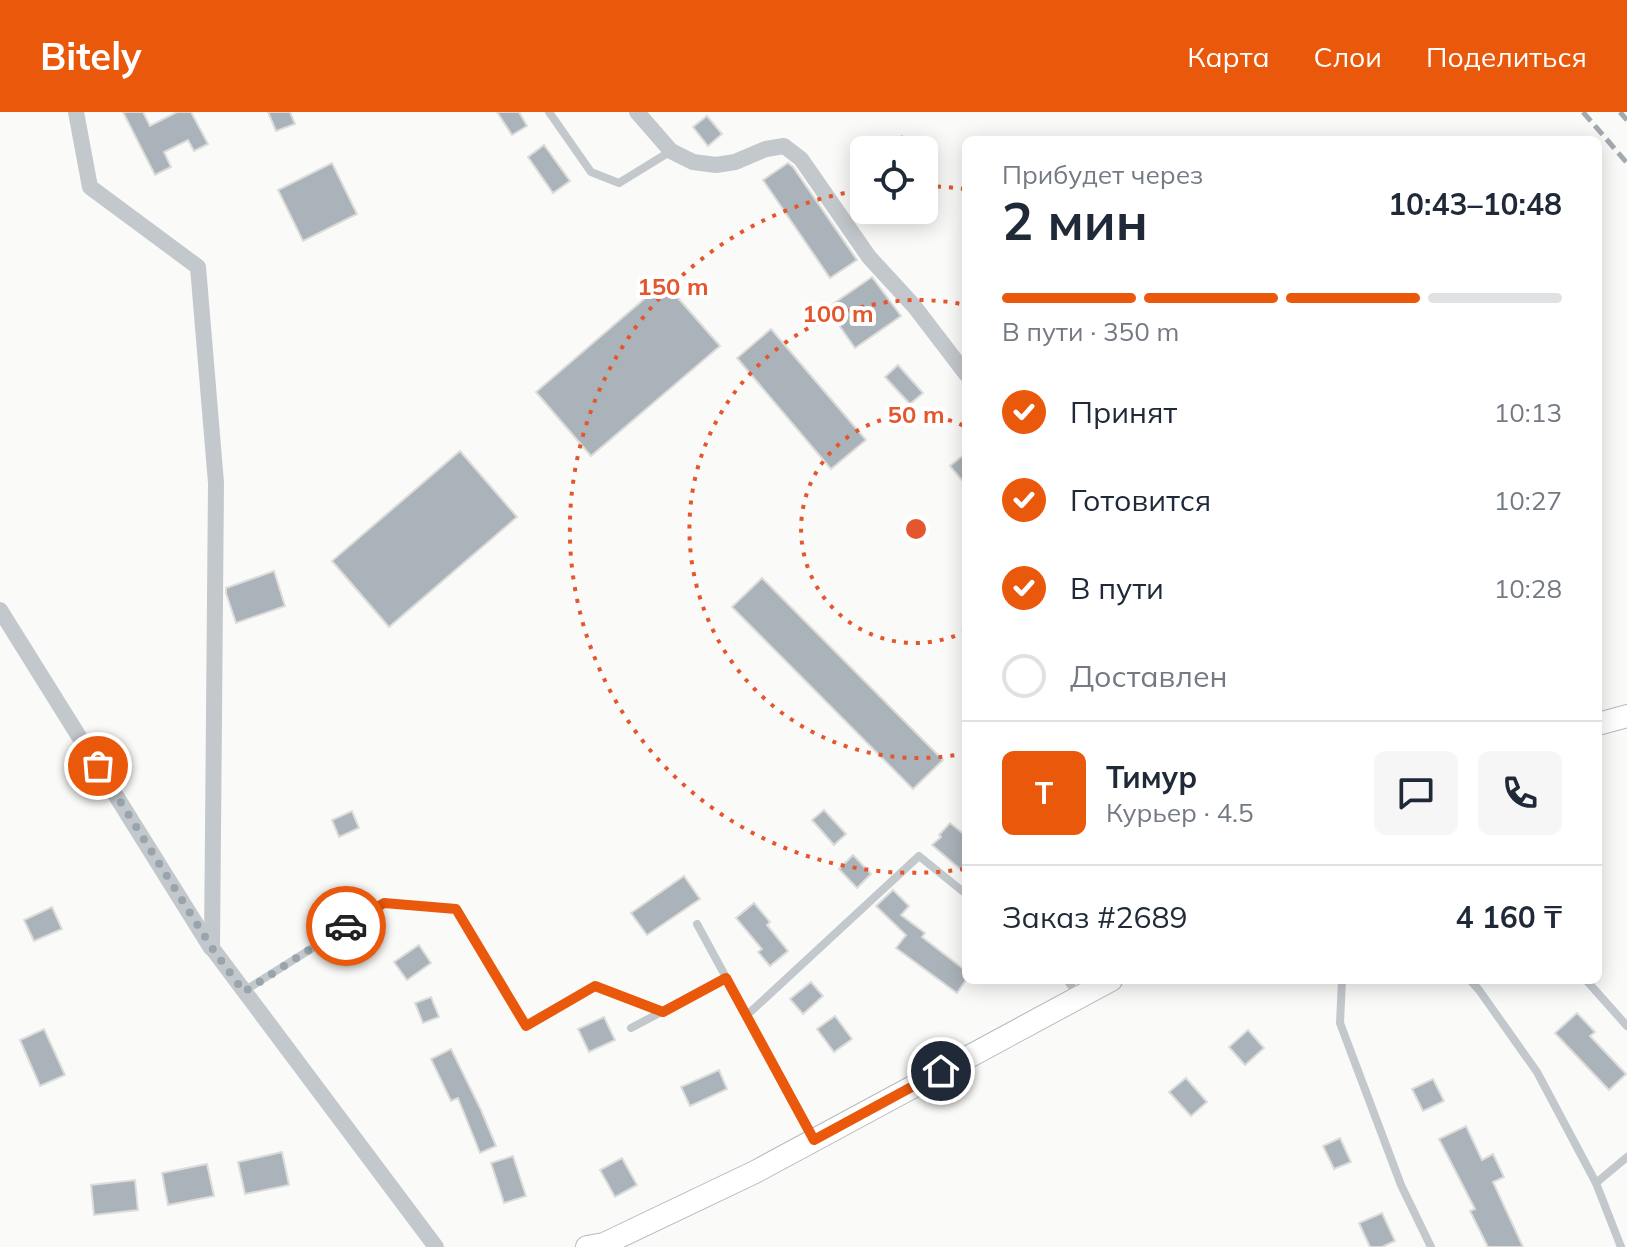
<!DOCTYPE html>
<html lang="ru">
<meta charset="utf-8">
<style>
:root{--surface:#fff;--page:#f6f6f7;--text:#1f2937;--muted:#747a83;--line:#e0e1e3;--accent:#ea580c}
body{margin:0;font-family:Mulish,sans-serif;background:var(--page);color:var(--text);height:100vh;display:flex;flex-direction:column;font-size:30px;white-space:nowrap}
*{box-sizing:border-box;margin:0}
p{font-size:26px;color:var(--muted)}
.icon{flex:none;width:44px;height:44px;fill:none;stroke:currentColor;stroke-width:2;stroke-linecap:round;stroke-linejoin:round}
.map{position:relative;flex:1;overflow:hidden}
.sheet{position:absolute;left:962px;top:24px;width:640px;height:848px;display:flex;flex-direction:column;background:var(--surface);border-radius:12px;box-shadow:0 4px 20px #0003}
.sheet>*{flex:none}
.fabs{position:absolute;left:850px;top:24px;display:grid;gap:16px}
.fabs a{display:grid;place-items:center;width:88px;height:88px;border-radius:12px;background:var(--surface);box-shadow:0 4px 20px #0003;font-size:40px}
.pin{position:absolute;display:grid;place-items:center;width:68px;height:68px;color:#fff;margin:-34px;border:4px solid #fff;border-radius:50%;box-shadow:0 2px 8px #0007}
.courier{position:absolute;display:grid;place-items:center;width:80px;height:80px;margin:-40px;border:6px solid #ea580c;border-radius:50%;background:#fff;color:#222;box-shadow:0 2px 10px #0007}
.summary em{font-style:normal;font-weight:700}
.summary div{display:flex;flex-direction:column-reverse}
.summary{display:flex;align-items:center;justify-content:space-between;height:136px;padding:0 40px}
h1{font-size:52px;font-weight:700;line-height:60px}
.bar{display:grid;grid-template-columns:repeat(4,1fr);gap:12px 8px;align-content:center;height:96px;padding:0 40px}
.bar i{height:10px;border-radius:6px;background:var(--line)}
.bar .selected{background:var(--accent)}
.bar p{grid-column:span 4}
.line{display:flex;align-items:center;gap:20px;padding:0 40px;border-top:2px solid var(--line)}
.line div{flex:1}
.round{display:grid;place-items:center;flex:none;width:84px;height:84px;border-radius:12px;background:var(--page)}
ol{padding:0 40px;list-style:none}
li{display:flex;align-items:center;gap:24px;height:88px}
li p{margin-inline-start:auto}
li .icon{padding:8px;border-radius:50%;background:var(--accent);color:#fff;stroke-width:4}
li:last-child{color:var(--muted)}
li i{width:44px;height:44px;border:4px solid var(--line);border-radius:50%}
header{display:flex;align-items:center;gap:48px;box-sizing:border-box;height:112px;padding:0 40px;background:var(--accent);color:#fff}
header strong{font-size:38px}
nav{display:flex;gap:44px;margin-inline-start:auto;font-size:28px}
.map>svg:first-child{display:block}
</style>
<header>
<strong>Bitely</strong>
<nav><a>Карта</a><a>Слои</a><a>Поделиться</a></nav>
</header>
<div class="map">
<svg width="1627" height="1135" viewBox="0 0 1627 1135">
<rect width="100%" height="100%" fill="#fafaf8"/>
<g fill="#aab3b9" stroke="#dcdcda" stroke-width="2">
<path d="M123,0H143L150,14L177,0H191L208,32L194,39L188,28L164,40L171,55L155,63Z"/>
<path d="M268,0H290L295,12L276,19Z"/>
<path d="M497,0H519L527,14L512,23Z"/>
<path d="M707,4L722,22L708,34L693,15Z"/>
<path d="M902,24L912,38H882Z"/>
<path d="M544,33L570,69L553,81L528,45Z"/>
<path d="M332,51L357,102L303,129L278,78Z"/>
<path d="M788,51L793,55L857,148L830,166L763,68Z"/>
<path d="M872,165L901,204L855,236L827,196Z"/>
<path d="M664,170L720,234L591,344L536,280Z"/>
<path d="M771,217L866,328L831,357L737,246Z"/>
<path d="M898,253L923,281L910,292L885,265Z"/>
<path d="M460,339L517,405L389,515L332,449Z"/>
<path d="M966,341V373L950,354Z"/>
<path d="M274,459L285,494L236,511L226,481V476Z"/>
<path d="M762,466L943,648L913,677L732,495Z"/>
<path d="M824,698L846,722L834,733L812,708Z"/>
<path d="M352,699L359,716L339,725L332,708Z"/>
<path d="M950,711L966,724V762L932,733L941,725L939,723Z"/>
<path d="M853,743L871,762L857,776L839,757Z"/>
<path d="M684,764L700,787L647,823L631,801Z"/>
<path d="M893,778L909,794L901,803L925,821L922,825L966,859V868L957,881L896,836L906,823L876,794Z"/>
<path d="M754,791L770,810L767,813L788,839L770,854L758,840L762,837L736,806Z"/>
<path d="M52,795L62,817L34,829L24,808Z"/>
<path d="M419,833L431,851L407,868L394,850Z"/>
<path d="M811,870L823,884L803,902L790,887Z"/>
<path d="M431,885L439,905L423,911L415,891Z"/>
<path d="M1577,901L1595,920L1590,924L1626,962L1609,978L1555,921Z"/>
<path d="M835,904L852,927L834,940L817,917Z"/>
<path d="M604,905L615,928L589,940L578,917Z"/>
<path d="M44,917L65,963L40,974L20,928Z"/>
<path d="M1248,918L1264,936L1245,953L1229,935Z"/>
<path d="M451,937L481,998L496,1034L480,1041L458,986L451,989L431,947Z"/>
<path d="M719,958L727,977L690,994L681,975Z"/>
<path d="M1186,966L1207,990L1191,1004L1169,980Z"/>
<path d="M1433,967L1444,989L1423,999L1412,977Z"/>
<path d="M1466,1014L1482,1048L1493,1042L1504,1065L1493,1070L1523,1135H1488L1470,1099L1475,1097L1439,1027Z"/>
<path d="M1340,1026L1351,1050L1334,1057L1323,1034Z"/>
<path d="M282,1040L289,1073L245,1082L238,1050Z"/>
<path d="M513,1044L526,1084L504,1091L491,1051Z"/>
<path d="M622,1046L637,1073L615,1085L600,1058Z"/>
<path d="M207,1052L214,1084L168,1093L162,1061Z"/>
<path d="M135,1068L138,1098L94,1103L91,1073Z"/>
<path d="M1382,1101L1395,1129L1382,1135H1370L1359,1111Z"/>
</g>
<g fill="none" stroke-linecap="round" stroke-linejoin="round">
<defs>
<g id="secondary">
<path d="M1598,612L1627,604"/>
<path d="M587,1135L604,1132L755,1060L1111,868"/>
</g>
</defs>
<use href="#secondary" stroke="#b3babf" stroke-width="24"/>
<g stroke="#c3c8cc" stroke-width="8">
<path d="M549,0L591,60L619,71L671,39"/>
<path d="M697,812L814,1027"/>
<path d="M1067,868L1078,883"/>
<path d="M1342,868L1340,911L1401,1073L1431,1135"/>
<path d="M1470,868L1479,878L1537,960L1596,1071L1621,1135"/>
<path d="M1586,868L1627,914"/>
<path d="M244,879L384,791L456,797L526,914L595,874L663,900"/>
<path d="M746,904L919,744L966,782"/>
<path d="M631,916L726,866"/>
<path d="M1596,1071L1627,1045"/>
</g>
<g stroke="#c3c8cc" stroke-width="16">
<path d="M76,0L90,75L198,155L216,371L212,836L436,1135"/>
<path d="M637,0L671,39L693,50L716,53L735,50L766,37L784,34L801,47L869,145L914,194L966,262"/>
<path d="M0,498L211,836"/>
</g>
<use href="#secondary" stroke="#fff" stroke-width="22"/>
<g stroke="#a2aab0" stroke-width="5" stroke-dasharray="12 6" stroke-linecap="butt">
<path d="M1583,0L1627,51"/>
<path d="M1620,0L1627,8"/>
</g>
</g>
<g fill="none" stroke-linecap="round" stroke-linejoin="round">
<path stroke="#99a4ac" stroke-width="8" stroke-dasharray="0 14.4" d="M98,654L212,836L244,880L346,814"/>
<path stroke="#ea580c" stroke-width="10" d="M346,814L384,791L456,797L526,914L595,874L663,900L726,866L814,1028L941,959"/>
</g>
<g fill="none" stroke="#e4572e" stroke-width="4" stroke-dasharray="4 8">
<path d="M966 519A114 114 0 1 1 966 315"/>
<path d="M966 641A229 229 0 1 1 966 193"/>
<path d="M964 757A343 343 0 0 1 862 78M925 74A343 343 0 0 1 964 77"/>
</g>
<circle cx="916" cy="417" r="12" fill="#e4572e" stroke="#fff" stroke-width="4"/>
<g font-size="24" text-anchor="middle" font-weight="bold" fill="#e4572e" stroke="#fff" stroke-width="8" stroke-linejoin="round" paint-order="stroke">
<text x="673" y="183">150 m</text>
<text x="838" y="210">100 m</text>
<text x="916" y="311">50 m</text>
</g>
</svg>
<div class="fabs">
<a><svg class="icon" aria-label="locate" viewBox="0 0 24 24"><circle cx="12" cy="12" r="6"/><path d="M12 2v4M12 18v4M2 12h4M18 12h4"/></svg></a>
</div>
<div class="pin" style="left:98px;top:654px;background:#ea580c"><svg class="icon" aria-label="bag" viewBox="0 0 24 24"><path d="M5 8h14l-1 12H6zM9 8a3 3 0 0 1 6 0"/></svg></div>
<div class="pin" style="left:941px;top:959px;background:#1f2937"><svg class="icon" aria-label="home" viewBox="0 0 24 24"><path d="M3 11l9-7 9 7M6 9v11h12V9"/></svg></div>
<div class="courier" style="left:346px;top:814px"><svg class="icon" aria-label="car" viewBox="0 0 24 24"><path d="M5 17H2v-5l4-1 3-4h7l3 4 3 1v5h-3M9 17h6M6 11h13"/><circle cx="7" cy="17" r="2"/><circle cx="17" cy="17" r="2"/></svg></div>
<section class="sheet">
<div class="summary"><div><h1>2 мин</h1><p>Прибудет через</p></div><em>10:43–10:48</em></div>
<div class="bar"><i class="selected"></i><i class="selected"></i><i class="selected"></i><i></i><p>В пути · 350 m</p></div>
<ol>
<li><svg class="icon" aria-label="check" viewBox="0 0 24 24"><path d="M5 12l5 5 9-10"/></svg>Принят<p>10:13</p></li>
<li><svg class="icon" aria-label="check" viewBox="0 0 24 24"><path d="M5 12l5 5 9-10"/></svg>Готовится<p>10:27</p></li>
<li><svg class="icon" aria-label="check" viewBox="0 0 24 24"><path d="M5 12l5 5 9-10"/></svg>В пути<p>10:28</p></li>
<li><i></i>Доставлен</li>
</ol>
<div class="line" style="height:144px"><b class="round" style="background:var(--accent);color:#fff">Т</b><div><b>Тимур</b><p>Курьер · 4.5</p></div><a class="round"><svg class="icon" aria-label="chat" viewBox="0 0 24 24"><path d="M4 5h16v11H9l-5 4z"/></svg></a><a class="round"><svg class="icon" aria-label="phone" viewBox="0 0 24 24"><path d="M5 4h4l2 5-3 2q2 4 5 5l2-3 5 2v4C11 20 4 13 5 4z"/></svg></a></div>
<div class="line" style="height:104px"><div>Заказ #2689</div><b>4 160 ₸</b></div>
</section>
</div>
